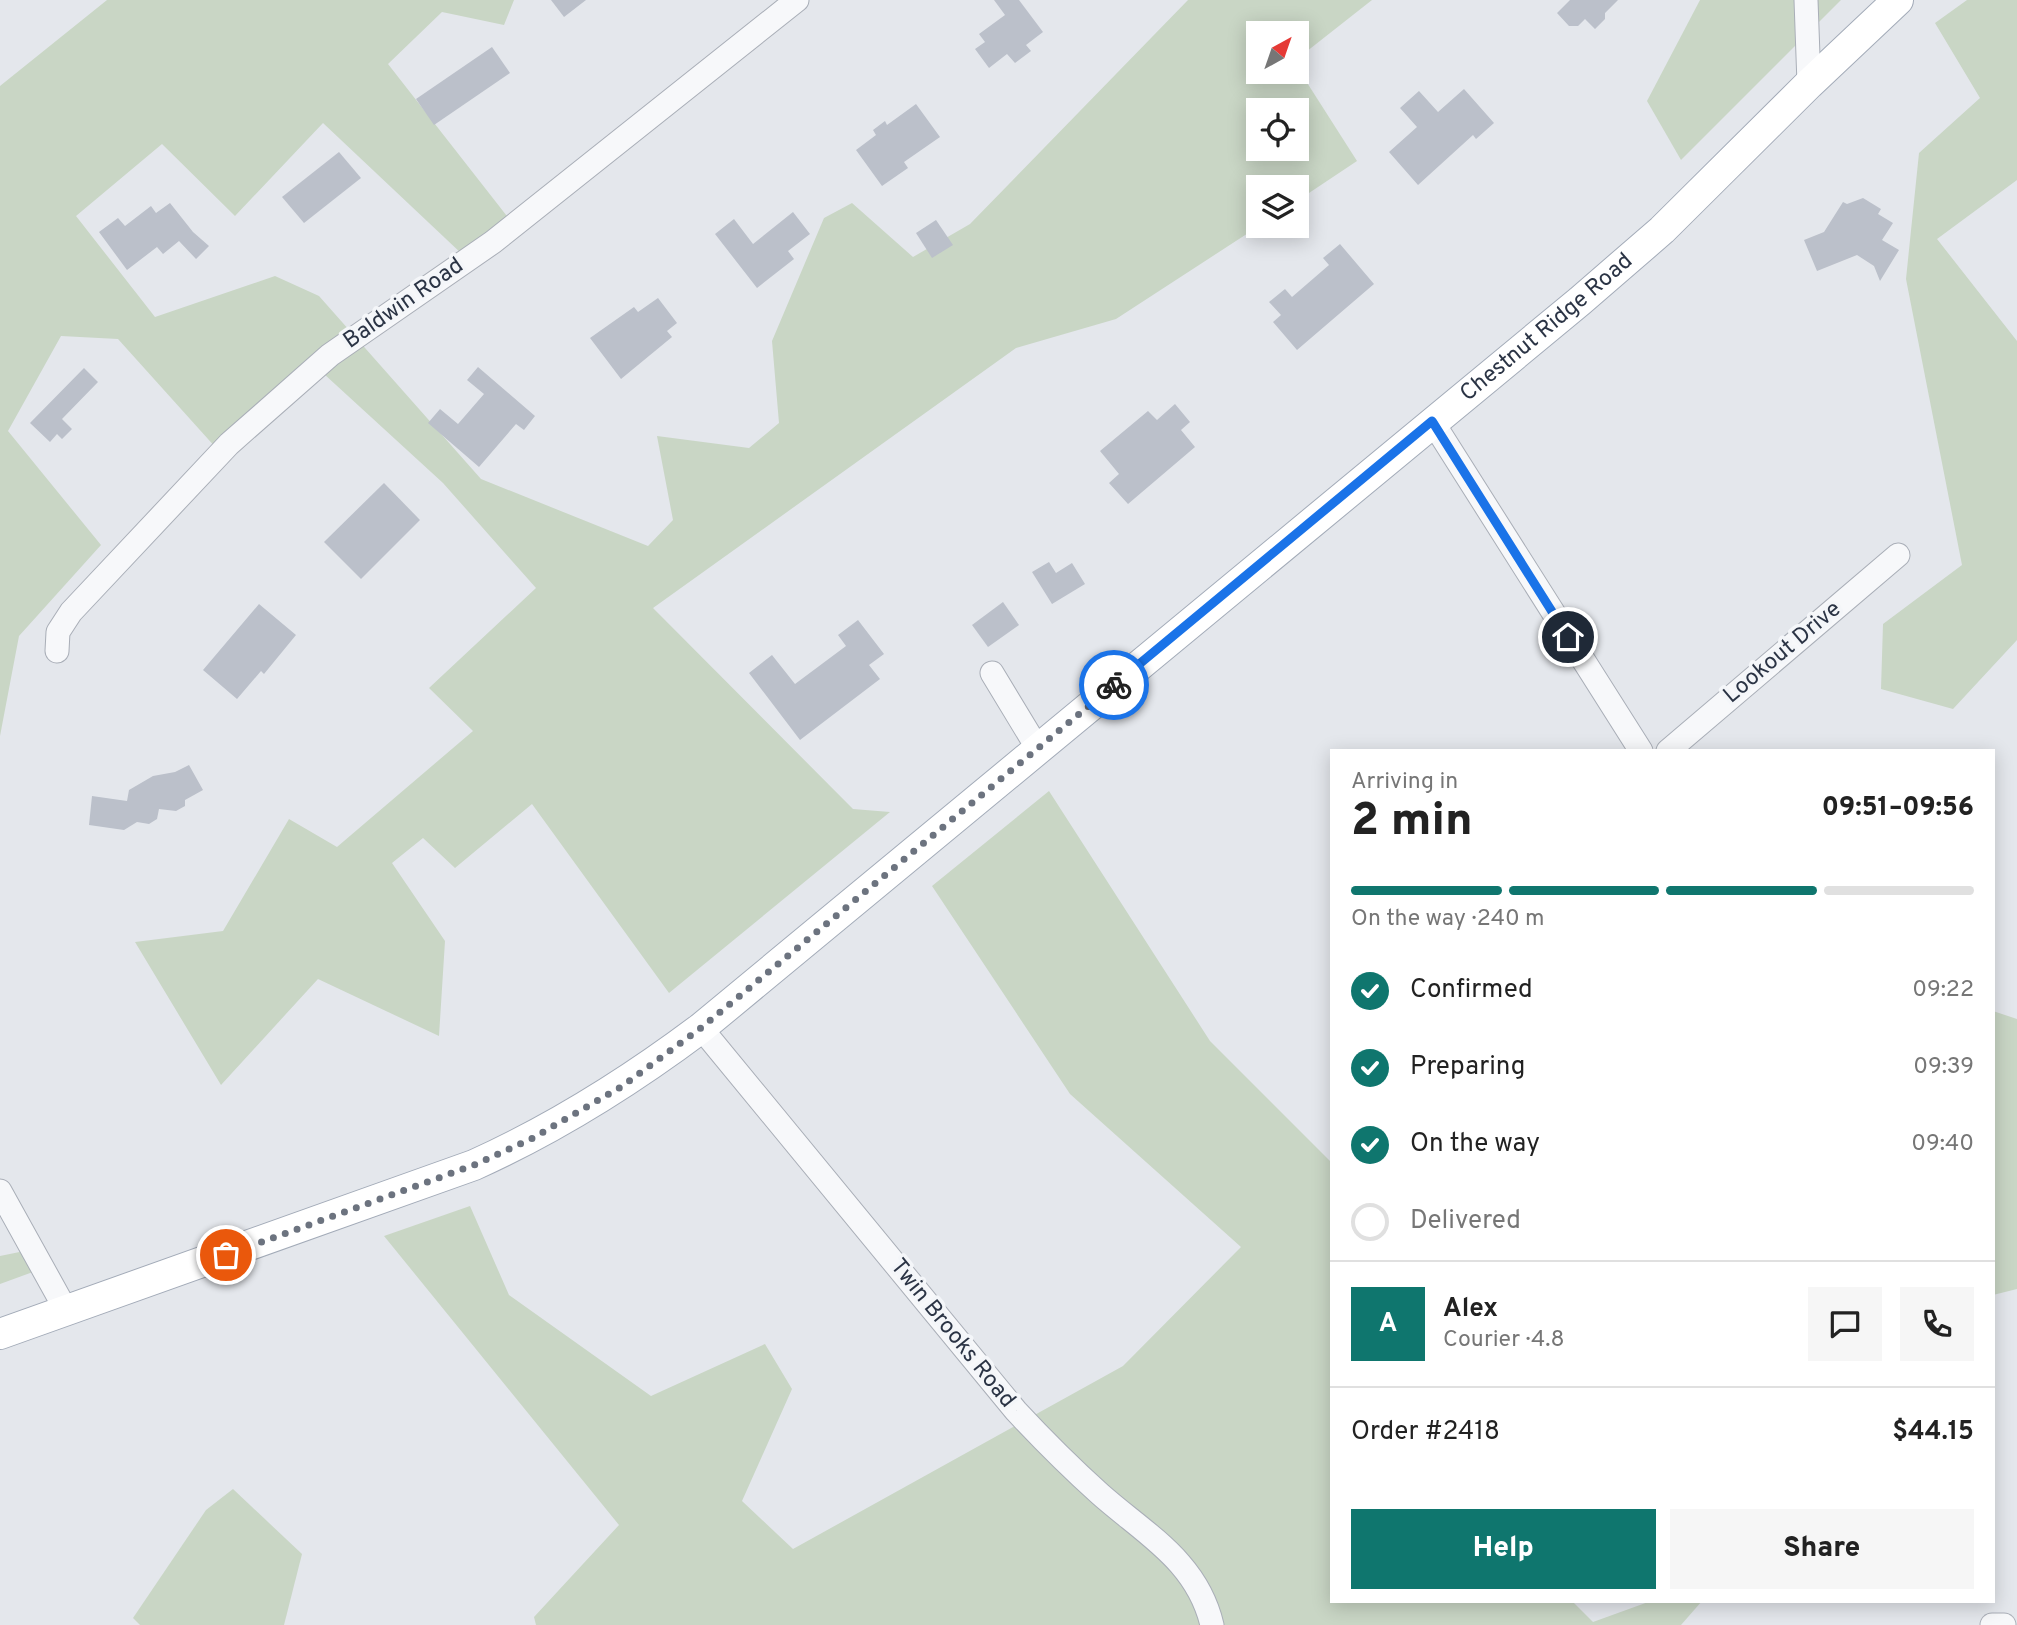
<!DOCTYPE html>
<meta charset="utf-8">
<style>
:root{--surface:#fff;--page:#f6f6f6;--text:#222;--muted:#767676;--line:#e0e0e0;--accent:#0f766e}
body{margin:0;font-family:Overpass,sans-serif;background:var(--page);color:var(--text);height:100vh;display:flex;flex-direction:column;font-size:26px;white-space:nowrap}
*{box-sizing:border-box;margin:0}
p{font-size:23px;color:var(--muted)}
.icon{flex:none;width:38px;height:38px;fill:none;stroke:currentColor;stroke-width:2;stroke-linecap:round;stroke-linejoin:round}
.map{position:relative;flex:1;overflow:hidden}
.drawer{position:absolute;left:1330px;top:749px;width:665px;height:854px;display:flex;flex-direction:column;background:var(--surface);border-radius:0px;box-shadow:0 4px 18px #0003}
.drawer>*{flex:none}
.needle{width:46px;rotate:40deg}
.fabs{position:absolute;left:1246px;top:21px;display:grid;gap:14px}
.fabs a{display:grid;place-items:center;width:63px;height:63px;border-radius:0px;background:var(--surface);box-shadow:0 4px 18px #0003;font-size:35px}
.pin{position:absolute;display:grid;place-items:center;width:60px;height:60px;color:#fff;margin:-30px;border:4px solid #fff;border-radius:50%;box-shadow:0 2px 7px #0007}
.courier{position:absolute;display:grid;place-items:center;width:70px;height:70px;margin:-35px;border:5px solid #1a73e8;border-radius:50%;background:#fff;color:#222;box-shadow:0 2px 9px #0007}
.overview em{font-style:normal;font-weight:800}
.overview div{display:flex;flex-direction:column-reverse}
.overview{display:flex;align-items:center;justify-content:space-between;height:119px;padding:0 21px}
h1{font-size:46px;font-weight:800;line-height:52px}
.bar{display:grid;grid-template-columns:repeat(4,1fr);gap:10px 7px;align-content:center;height:84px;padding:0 21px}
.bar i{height:9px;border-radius:5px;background:var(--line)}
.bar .active{background:var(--accent)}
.bar p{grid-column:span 4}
.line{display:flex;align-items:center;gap:18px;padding:0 21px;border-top:2px solid var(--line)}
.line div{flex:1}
.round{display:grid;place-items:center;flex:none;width:74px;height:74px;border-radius:0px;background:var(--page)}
ol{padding:0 21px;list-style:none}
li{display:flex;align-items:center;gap:21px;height:77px}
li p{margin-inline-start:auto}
li .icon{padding:7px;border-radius:50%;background:var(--accent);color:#fff;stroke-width:4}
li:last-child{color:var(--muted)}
li i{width:38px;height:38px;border:4px solid var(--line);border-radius:50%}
.action{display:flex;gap:14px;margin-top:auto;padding:14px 21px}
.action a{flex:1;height:80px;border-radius:0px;background:var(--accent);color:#fff;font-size:28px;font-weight:800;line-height:80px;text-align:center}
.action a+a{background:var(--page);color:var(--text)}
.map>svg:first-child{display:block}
</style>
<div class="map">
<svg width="2017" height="1625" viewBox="0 0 2017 1625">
<rect width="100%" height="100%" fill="#e4e7ec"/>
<g fill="#c9d6c5" fill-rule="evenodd">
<path d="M107,0H514L504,25L442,12L388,64L510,220L463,255L323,123L235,216L162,144L76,216L155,317L275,276L319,296L481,479L648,546L673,520L657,436L749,448L779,423L772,341L824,218L852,203L913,257L970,224L1188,0H1372L1297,59V33H1258V72H1297V67L1357,161L1297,201V187H1258L1259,226L1116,319L1016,348L653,608L853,809L890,812L669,993L532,804L455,868L423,838L392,863L445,941L439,1036L318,979L221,1085L135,942L223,931L289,819L337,847L473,731L429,688L536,588L443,483L312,363L217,449L118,339L61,336L8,431L101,545L19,636L0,736V86ZM1258,110H1297V149H1258Z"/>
<path d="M1700,0H1841L1681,160L1647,101Z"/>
<path d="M1967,0H2017V180L1937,239L2017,341V640L1953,709L1881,689L1883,624L1962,565L1906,279L1919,153L1980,98L1935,23Z"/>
<path d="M1049,791L1210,1041L1332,1163V1601H1572L1593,1622L1651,1601H1702L1681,1625H536L534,1617L619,1525L384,1236L470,1206L509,1295L651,1396L765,1344L792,1389L742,1501L793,1549L1123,1366L1241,1247L1070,1094L932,886Z"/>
<path d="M1993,1011L2017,1019V1289L1993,1295Z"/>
<path d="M44,1247L52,1265L0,1284V1256Z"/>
<path d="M233,1489L302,1554L284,1625H140L133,1618L206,1510Z"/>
</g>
<g fill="#bbc0ca">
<path d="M551,0H586L564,17Z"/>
<path d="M994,0H1019L1043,32L1026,45L1031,51L1015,63L1007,54L989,68L975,49L985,42L979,34L1005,15Z"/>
<path d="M1570,0H1618L1605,13V19L1595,29L1585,19L1578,26H1569L1557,13Z"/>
<path d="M492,47L510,73L434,125L416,99Z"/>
<path d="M1464,89L1494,123L1476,139L1473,135L1418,185L1389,152L1417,127L1400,108L1419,91L1438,112Z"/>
<path d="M916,104L940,137L904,162L908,168L882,186L856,150L876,135L873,130L885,121L887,125Z"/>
<path d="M339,152L361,178L304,223L282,197Z"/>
<path d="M1863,198L1881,209L1878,214L1893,223L1882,240L1899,250L1880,281L1874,266L1857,255L1817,271L1804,240L1824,232L1843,202L1847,204Z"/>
<path d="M170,203L193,232L209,246L196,259L179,241L163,254L157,247L127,270L99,232L118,218L125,226L151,206L156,213Z"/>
<path d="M793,212L810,234L788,251L794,259L757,288L715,234L734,219L753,244Z"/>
<path d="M936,220L953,245L932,258L916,233Z"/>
<path d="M1340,244L1374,284L1297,350L1273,322L1281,315L1269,302L1285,289L1292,297L1329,265L1323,258Z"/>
<path d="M658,298L677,323L667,331L672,337L621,379L590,338L634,307L638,312Z"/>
<path d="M478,367L535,416L524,430L516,424L479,467L428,423L440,409L458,424L484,394L467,380Z"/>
<path d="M84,368L98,382L62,419L72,429L62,439L57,434L50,442L30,423Z"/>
<path d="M1175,404L1190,422L1181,430L1195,447L1128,504L1109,483L1119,474L1100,451L1148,411L1157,420Z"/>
<path d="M384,483L420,520L361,579L324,542Z"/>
<path d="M1049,562L1056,573L1072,563L1085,584L1052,604L1032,572Z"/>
<path d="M1003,602L1019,625L988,647L972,625Z"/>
<path d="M259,604L296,635L264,674L261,671L237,699L203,670Z"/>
<path d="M858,620L884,654L869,665L880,679L800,740L749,673L772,655L795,684L846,646L838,635Z"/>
<path d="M189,765L203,790L185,800V806L176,811L159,809L157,819L149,824L137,822L124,830L89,825L92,796L127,801L129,790L153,776L175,772Z"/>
</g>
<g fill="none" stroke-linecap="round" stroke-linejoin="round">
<defs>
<g id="minor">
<path d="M1806,0L1809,84"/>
<path d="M1432,421L1641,751"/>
<path d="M57,651L58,632L71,612L229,444L330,355L493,242L797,0"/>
<path d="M992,673L1038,749"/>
<path d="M1668,751L1898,555"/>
<path d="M701,1028L1016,1411C1043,1440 1070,1467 1100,1494C1145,1534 1197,1561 1212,1625"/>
<path d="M0,1191L67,1312"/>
<path d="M1992,1625H2004"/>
</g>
<g id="major">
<path id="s1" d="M0,1334L474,1165C556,1128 629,1082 701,1028L1580,301L1662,230L1809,84L1898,0"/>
</g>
</defs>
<use href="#minor" stroke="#a9aeb7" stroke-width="25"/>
<use href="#major" stroke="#a3abb8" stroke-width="32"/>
<use href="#minor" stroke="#f7f8fa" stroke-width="23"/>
<use href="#major" stroke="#fff" stroke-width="30"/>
</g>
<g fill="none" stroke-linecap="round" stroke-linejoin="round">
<path stroke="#6c737f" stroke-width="7" stroke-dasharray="0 12.6" d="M226,1255L474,1165L531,1139L621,1087L701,1028L1114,685"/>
<path stroke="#1a73e8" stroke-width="9" d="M1114,685L1432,421L1568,637"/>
</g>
<g text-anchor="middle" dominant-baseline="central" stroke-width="7" stroke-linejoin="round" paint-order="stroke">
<g font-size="23" fill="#2b3445" stroke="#f4f6f9">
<text transform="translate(404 304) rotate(-35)">Baldwin Road</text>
<text stroke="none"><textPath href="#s1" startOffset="1867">Chestnut Ridge Road</textPath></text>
<text transform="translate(1783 653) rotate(-40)">Lookout Drive</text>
<text transform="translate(952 1334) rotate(51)">Twin Brooks Road</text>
</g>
</g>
</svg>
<div class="fabs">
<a><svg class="needle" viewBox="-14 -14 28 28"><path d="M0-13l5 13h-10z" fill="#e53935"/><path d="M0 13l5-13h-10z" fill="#767676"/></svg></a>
<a><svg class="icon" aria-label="locate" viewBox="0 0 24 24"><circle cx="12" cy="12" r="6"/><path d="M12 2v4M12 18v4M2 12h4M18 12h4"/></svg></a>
<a><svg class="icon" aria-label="layers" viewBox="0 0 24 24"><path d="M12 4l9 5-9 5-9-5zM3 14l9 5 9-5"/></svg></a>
</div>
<div class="pin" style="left:226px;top:1255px;background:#ea580c"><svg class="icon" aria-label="bag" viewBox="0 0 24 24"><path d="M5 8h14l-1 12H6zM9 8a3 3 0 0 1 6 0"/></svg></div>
<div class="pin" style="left:1568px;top:637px;background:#1f2937"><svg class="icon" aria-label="home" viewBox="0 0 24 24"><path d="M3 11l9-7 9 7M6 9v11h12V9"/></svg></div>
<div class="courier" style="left:1114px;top:685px"><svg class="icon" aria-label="bike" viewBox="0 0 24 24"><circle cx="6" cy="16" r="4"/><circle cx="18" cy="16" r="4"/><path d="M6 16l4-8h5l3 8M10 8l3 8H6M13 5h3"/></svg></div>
<section class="drawer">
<div class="overview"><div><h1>2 min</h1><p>Arriving in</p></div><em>09:51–09:56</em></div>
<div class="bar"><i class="active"></i><i class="active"></i><i class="active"></i><i></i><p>On the way · 240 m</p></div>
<ol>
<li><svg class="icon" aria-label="check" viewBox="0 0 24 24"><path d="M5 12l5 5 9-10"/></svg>Confirmed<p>09:22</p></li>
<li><svg class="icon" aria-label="check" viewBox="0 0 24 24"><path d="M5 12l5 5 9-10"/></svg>Preparing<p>09:39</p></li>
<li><svg class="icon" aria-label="check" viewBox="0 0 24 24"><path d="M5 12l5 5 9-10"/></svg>On the way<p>09:40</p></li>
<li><i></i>Delivered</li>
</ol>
<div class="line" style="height:126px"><b class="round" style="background:var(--accent);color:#fff">A</b><div><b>Alex</b><p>Courier · 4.8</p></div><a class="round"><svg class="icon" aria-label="chat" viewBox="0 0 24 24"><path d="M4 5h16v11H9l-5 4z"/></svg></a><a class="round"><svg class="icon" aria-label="phone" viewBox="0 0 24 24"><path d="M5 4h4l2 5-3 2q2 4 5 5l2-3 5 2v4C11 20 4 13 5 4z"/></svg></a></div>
<div class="line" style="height:91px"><div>Order #2418</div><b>$44.15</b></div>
<div class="action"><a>Help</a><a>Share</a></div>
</section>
</div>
